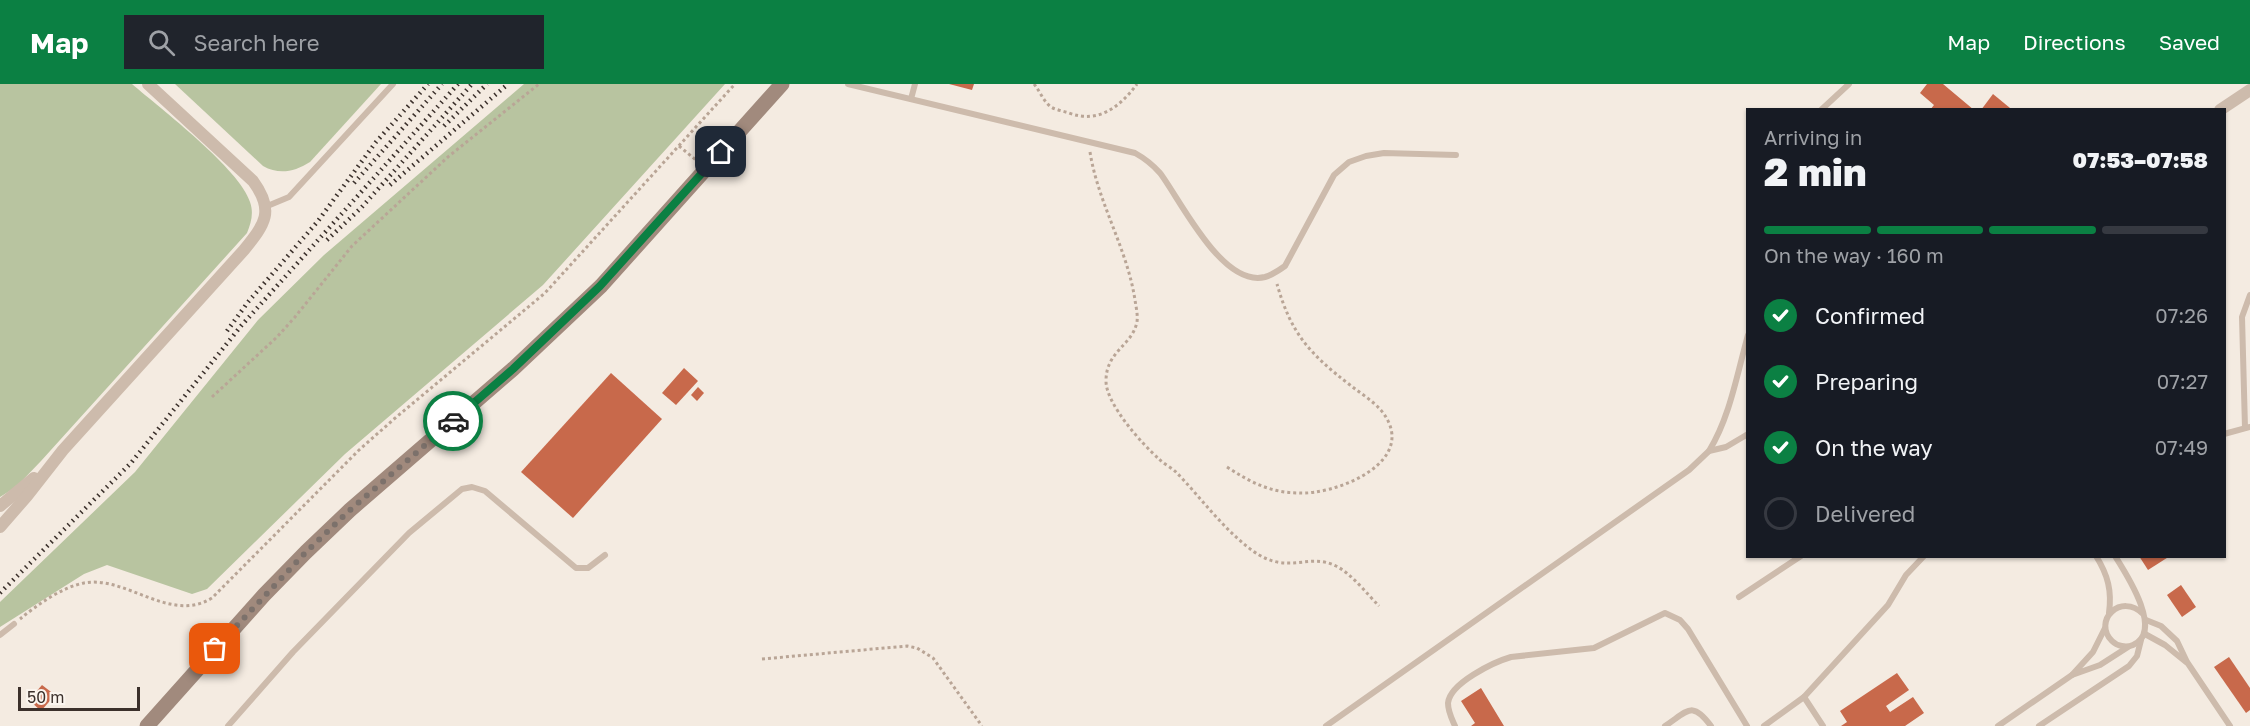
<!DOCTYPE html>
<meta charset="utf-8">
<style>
:root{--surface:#171b24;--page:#20242c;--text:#f1f3f6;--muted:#9ea1a6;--line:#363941;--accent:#0b8043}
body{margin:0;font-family:"Golos Text",sans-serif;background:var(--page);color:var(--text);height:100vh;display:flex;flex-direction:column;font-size:22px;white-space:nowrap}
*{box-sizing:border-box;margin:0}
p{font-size:20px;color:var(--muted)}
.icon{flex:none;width:33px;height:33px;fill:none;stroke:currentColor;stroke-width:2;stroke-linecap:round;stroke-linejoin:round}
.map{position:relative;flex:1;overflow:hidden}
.details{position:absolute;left:1746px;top:24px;width:480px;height:450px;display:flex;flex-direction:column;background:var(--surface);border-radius:0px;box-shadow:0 2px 4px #0004}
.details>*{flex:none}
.scale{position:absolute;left:18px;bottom:15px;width:122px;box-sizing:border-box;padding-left:6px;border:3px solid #3b302b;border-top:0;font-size:16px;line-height:21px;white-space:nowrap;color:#3b302b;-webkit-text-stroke:4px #fbf5ee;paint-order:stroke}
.pin{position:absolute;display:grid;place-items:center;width:51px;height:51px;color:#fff;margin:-26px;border-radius:12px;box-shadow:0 3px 9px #0006}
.courier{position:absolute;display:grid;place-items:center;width:60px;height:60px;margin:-30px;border:4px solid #0b8043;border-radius:50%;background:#fff;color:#222;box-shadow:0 2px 8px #0007}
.overview em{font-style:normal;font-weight:800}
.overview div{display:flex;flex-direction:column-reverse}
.overview{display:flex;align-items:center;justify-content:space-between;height:102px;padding:0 18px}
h1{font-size:39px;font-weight:800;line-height:45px}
.bar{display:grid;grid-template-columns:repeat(4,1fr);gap:9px 6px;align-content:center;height:72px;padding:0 18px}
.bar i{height:8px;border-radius:4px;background:var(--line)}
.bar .selected{background:var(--accent)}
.bar p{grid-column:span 4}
ol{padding:0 18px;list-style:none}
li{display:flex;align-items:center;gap:18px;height:66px}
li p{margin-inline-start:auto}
li .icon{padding:6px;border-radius:50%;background:var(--accent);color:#fff;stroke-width:4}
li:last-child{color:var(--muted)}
li i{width:33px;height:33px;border:3px solid var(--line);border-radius:50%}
header{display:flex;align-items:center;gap:36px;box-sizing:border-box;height:84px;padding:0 30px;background:var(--accent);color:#fff}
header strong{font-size:28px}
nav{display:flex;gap:33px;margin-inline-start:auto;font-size:21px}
.search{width:420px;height:54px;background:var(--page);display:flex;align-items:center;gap:15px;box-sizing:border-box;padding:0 21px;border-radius:0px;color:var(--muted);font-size:22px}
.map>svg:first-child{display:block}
</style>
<header>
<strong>Map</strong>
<div class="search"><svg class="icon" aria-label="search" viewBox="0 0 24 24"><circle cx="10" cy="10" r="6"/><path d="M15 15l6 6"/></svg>Search here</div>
<nav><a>Map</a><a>Directions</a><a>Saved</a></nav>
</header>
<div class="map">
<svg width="2250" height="642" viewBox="0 0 2250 642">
<rect width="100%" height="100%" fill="#f4ebe1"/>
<g fill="#b8c4a0">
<path d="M0,0H132C161,25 240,85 250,118C254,129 251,139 247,149L41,377L16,403L0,413Z"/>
<path d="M175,0H381L310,78C294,88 279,91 263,82Z"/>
<path d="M524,0H725L543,201L345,370L207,505L192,510L107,481L84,490L0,543V518L135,388L258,236L324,171Z"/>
</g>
<g fill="#c8694b">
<path d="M949,0H974L972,6Z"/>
<path d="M1927,0H1943L1974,26H1930L1934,21L1920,9Z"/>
<path d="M1993,10L2010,24L2009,26H1981Z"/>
<path d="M684,284L698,297L676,321L662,309Z"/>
<path d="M611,289L662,335L573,434L521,388Z"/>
<path d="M698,303L704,309L697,317L691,311Z"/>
<path d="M2139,472H2170L2148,486Z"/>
<path d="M2181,501L2196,523L2182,533L2167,511Z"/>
<path d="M2229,573L2250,604V626L2246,629L2214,583Z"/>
<path d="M1897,589L1909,606L1886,622L1890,628L1913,613L1924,629L1905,642H1841L1847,638L1840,627Z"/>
<path d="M42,601L55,611L41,627L29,616Z"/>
<path d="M1481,604L1504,642H1471L1475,639L1461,617Z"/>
</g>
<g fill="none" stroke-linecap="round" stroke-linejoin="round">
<g stroke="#b9a596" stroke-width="3" stroke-dasharray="3 3" stroke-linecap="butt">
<path d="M1034,0C1040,7 1043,17 1051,23C1056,26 1063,27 1069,29C1098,40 1120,23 1137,0"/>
<path d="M679,62L696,76"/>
<path d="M1090,68C1098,119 1127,164 1135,216C1136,223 1138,231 1137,238C1132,262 1106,267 1106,297C1106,320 1142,360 1159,375C1164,380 1172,384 1177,389C1202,415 1224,446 1253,467C1288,492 1308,468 1336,482C1352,490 1367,510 1379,522"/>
<path d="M212,313L277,253L295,233L352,162L449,72L539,0"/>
<path d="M1227,383C1250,398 1271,409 1299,409C1332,411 1408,383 1389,339C1382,322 1364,312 1350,301C1310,270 1291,250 1277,200"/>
<path d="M20,535C37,521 62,503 84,499C126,491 170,540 212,514L358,367L394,335L545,209L735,0"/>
<path d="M762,575L907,562L917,564L933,574L982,642"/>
</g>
<g stroke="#cdbbac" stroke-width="6">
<path d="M848,0L1135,69C1144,74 1153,81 1160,89C1180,115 1222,204 1265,193C1272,191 1278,187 1285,182L1334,91L1349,78L1366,72L1384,69L1456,71"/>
<path d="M911,15L915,0"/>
<path d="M1821,26L1849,0"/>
<path d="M265,123L289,113L393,0"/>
<path d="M2245,344L2242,233L2250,211"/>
<path d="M2224,350L2250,343"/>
<path d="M1709,367C1730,333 1737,290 1748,251"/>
<path d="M2096,472C2108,491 2112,507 2109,529"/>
<path d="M2115,472C2127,491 2164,548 2133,561C2126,564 2117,562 2112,557C2092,537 2121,508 2143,530"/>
<path d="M1739,513L1801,472"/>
<path d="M2146,536L2161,542L2177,557L2187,578L2230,642"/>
<path d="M2105,544L2093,568L2072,591L2100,581L2128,563"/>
<path d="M2145,550L2165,561L2186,578"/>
<path d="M0,551L14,540"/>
<path d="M228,642L293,568L409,449L462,405L472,403L485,407L576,484H588L605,471"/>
<path d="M1326,642L1689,386L1709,367L1726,363L1748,350"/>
<path d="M1455,642C1452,635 1448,628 1448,619C1450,599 1494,578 1511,573L1594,564L1665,529L1680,536L1688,545L1747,642"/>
<path d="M1665,642C1688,627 1692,616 1711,642"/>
<path d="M1764,642L1804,613"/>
<path d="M1823,642L1804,613L1888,521L1906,491L1924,472"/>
<path d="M1998,642L2072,591"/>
<path d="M2039,642L2129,582L2137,572L2141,556"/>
</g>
<g stroke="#cdbbac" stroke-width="12">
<path d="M2220,26L2250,6"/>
<path d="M0,422L34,394"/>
<path d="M0,443L27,412L63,366L244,166C265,140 275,127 253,97L148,0"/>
</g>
<path stroke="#a18a7d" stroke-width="15" d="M147,642L264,511L306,468L350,426L513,285L601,202L782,0"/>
<g stroke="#3b302b" stroke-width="4.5" stroke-dasharray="1.5 4.5" stroke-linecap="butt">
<path d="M444,42L487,0"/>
<path d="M354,99L442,0"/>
<path d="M390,101L508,0"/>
<path d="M327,156L361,124L472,0"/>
<path d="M227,247L248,218L318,137L376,58L428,0"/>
<path d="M0,509L131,379L241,242L458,0"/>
</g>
</g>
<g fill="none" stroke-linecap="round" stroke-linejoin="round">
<path stroke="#7c716b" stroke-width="6" stroke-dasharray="0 10.8" d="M215,565L306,468L350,426L453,337"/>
<path stroke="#0b8043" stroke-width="8" d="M453,337L513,285L600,202L721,68"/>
</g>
</svg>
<div class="scale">50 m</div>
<div class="pin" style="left:215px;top:565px;background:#ea580c"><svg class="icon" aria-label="bag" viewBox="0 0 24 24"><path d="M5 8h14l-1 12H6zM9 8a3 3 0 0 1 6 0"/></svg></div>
<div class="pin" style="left:721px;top:68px;background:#1f2937"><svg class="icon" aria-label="home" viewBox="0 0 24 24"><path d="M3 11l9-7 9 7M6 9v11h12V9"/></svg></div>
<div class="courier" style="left:453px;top:337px"><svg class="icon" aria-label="car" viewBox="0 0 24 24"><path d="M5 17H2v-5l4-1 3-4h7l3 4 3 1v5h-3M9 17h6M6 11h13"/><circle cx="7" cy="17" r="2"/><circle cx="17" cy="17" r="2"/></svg></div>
<section class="details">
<div class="overview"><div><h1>2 min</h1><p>Arriving in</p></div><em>07:53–07:58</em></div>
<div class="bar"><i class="selected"></i><i class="selected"></i><i class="selected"></i><i></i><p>On the way · 160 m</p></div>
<ol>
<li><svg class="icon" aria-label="check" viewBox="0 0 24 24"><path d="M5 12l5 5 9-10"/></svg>Confirmed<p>07:26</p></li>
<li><svg class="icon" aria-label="check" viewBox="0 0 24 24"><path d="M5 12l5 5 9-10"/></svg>Preparing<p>07:27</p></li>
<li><svg class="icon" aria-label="check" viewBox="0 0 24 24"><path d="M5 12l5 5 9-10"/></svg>On the way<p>07:49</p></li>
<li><i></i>Delivered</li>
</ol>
</section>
</div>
